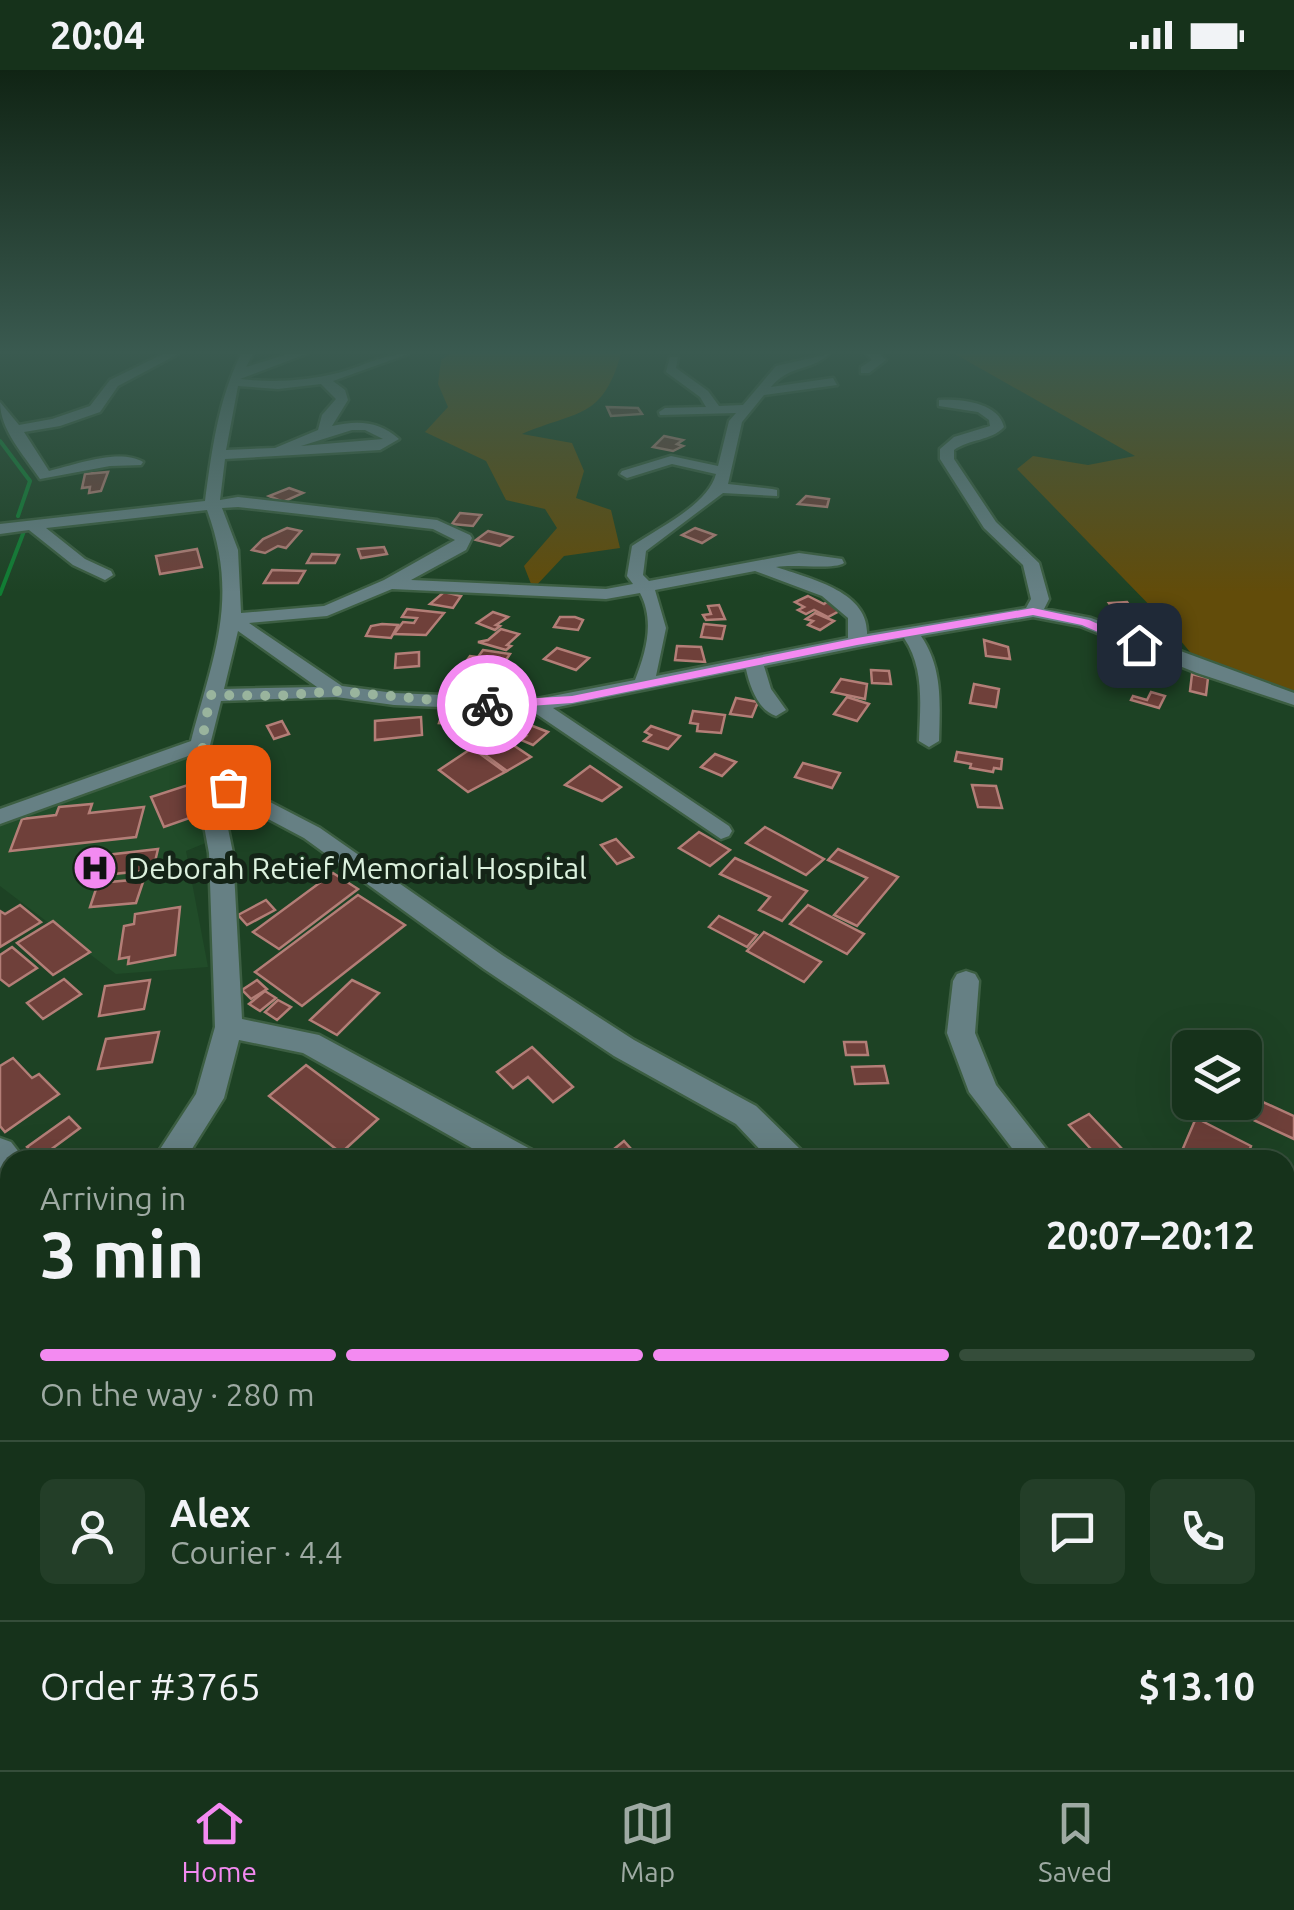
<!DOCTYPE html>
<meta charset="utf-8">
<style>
:root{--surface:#16321b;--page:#233e28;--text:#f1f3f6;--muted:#9eaaa3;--line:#354d3a;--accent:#f38af1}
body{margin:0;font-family:Ubuntu,sans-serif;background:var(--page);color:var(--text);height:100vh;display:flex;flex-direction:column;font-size:38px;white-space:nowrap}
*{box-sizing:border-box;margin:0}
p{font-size:32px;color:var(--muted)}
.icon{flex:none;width:55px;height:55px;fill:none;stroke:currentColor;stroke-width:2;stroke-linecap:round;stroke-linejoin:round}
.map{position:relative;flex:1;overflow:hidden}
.drawer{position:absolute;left:0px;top:1080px;width:1295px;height:620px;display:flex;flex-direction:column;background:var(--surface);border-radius:30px 30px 0 0;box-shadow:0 10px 40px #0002,0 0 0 2px var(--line)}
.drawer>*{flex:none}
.buttons{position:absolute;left:1172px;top:960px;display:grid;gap:20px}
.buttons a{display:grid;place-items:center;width:90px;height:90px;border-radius:15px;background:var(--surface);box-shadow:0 10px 40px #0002,0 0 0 2px var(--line);font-size:50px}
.pin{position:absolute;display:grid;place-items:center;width:85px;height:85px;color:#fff;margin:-42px;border-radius:20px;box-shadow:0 5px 15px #0006}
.courier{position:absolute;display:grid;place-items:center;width:100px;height:100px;margin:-50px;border:8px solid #f38af1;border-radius:50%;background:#fff;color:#222;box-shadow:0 2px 12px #0007}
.head em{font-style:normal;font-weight:700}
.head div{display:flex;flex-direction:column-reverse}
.head{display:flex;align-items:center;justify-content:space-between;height:170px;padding:0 40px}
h1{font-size:65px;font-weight:700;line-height:75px}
.bar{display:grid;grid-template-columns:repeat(4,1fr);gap:15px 10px;align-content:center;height:120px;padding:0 40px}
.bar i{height:12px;border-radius:8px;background:var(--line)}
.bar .selected{background:var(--accent)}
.bar p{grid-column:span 4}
.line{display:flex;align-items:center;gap:25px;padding:0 40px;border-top:2px solid var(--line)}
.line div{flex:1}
.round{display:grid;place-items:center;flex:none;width:105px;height:105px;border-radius:15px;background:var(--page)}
.status{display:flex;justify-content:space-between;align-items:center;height:70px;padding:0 50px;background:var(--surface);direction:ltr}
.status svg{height:28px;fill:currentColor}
.dock{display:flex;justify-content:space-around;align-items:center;height:140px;border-top:2px solid var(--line);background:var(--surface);font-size:28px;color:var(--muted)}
.dock a{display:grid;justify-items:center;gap:5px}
.dock .selected{color:var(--accent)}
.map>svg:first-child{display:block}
</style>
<div class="status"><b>20:04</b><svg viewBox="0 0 49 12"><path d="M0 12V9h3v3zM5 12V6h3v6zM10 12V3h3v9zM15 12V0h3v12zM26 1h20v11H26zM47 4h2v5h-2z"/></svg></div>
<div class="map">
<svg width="1294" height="1700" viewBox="0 0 1294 1700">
<rect width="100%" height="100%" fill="#1d4224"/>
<path fill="#214c29" d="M183,681L207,742L208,772L186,781L208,897L116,904L0,816V747Z"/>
<g fill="#624c0a">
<path d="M450,284H621C602,350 578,340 522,364L572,373L584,401L576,428L611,440L620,478L564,486L533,519L524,496L557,458L545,439L506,430L486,391L425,362L448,337L438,314L441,290Z"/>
<path d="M955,284H1294V629L1204,599L1161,547L1017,399L1033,386L1088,395L1135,386Z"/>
</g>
<g fill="#866e2f">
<path d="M0,1380L10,1383V1605L7,1593L0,1596Z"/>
<path d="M31,1690H1115L1106,1700H33Z"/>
</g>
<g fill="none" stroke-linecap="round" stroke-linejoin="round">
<g stroke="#107e33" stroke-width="4">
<path d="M0,371L30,411L18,446"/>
<path d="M0,524L26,456"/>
</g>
</g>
<g fill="#6f403a" stroke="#b37e77" stroke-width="2.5">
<path d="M607,337L638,338L642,344L611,346Z"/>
<path d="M664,366L683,370L677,374L683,376L673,381L653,377Z"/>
<path d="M108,402L101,421L89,423L90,417L82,418L85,404Z"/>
<path d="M289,418L303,423L283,432L269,426Z"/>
<path d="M806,426L829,429L827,437L798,434Z"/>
<path d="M460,443L481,445L473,456L452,454Z"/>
<path d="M287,458L301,461L286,478L278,476L265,483L252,480L263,469Z"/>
<path d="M695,458L715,465L702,473L682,465Z"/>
<path d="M488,461L512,467L500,476L476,470Z"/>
<path d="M384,477L387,484L361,488L358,479Z"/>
<path d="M197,479L202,497L160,504L156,486Z"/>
<path d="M312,484L339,485L335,493H307Z"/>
<path d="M272,500L305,501L298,513H264Z"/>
<path d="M444,522L461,526L453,538L430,534Z"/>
<path d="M808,526L824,534L828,531L843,539L828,547L814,540L806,544L798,540L804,537L795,532Z"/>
<path d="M1127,532L1138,547H1119L1109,533Z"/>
<path d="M719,535L725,549L706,550L703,545L711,544L708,536Z"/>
<path d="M407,539L444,543L426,565L394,564L403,552L414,553L417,548L402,547Z"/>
<path d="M493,542L508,547L496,555L500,556L495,560L477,553Z"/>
<path d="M815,543L834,551L820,560L808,555L813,551L806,549Z"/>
<path d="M560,547H575L583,550L578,560L554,557Z"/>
<path d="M382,554L398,555L391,568L366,566L371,556Z"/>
<path d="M704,554L725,556L722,569L701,567Z"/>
<path d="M501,559L519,564L507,575L511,576L506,580L478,572L488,570Z"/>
<path d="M984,570L1008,577L1010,589L986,586Z"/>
<path d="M677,576L701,577L705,592L675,590Z"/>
<path d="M557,578L589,588L576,600L544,589Z"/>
<path d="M483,580L510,584L498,602L462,597L470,586L478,587Z"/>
<path d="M419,582V596L395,598L396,584Z"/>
<path d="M871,600L889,601L891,614L872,613Z"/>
<path d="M1192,604L1208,608L1206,625L1190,621Z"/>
<path d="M841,609L867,614L865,629L832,622Z"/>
<path d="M974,614L999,619L996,637L970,633Z"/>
<path d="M1151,622L1165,626L1159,638L1131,630L1133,626L1147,630Z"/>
<path d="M847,627L869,634L857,651L834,644Z"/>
<path d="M736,628L758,632L752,647L730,644Z"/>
<path d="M693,641L725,645L721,663L697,661L698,654L690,653Z"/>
<path d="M442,644L477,646L474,655L439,653Z"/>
<path d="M421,647L422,665L375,670V651Z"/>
<path d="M282,651L289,664L274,669L267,656Z"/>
<path d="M525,653L548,662L533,675L521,670L526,666L515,662Z"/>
<path d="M651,656L680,666L668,679L644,671L651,665L645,662Z"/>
<path d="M500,666L531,687L507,701L476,678Z"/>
<path d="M472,678L505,702L468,722L439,700Z"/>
<path d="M957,682L1002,689L1001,699L994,698L993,702L970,698L971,694L955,691Z"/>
<path d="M715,684L736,692L722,706L701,697Z"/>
<path d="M803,693L840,703L832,718L795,707Z"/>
<path d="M590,696L621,717L602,731L565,715Z"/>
<path d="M188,715L201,744L164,757L151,727Z"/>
<path d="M972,715L996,716L1002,738L978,737Z"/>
<path d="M92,734L89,743L144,737L136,767L10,781L22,749L56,745L59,737Z"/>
<path d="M765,757L824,789L806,805L746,773Z"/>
<path d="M699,762L730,780L710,796L679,778Z"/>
<path d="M616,769L633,787L617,794L601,775Z"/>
<path d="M158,779L153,800L83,807L89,787Z"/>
<path d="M838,779L898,807L857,856L834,845L867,808L828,790Z"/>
<path d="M735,788L807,821L782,851L759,840L770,827L720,804Z"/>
<path d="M333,803L358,819L279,879L253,862Z"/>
<path d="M144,809L136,833L90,837L98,813Z"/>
<path d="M358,825L405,855L302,936L255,902Z"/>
<path d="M266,830L275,840L247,855L238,845Z"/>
<path d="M20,835L41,852L0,877V841L5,844Z"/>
<path d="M808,835L864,864L847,884L790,854Z"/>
<path d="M180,837L175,885L128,894L129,887L119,889L124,856L134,854L135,844Z"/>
<path d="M719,846L757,865L747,877L709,857Z"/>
<path d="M53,851L90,882L53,905L17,873Z"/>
<path d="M764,862L821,892L804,912L747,881Z"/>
<path d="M12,877L37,898L9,916L0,909V885Z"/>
<path d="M64,909L81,924L43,949L27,933Z"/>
<path d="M150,910L144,939L99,946L105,916Z"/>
<path d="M257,910L267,919L251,929L242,920Z"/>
<path d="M352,910L379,923L337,965L310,950Z"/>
<path d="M265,921L276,928L260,941L249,934Z"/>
<path d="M278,930L291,937L277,950L265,942Z"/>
<path d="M159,962L152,992L98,999L106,969Z"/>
<path d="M844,972H866L868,985H846Z"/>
<path d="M532,977L573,1017L553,1032L528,1007L513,1018L497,1002Z"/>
<path d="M13,988L32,1008L39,1004L59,1024L5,1062L0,1056V996Z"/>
<path d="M306,995L378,1049L341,1083L269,1026Z"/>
<path d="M884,996L888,1013L855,1014L852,997Z"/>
<path d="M1245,1024L1294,1046V1069L1215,1032H1245Z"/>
<path d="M1089,1044L1125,1082L1112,1090H1101L1069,1055Z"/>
<path d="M69,1047L80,1058L38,1089L27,1077Z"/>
<path d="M1196,1048L1251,1076L1246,1090H1178Z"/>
<path d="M624,1071L641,1090H607L604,1087Z"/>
</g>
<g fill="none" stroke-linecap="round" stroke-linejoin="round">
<defs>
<g id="minor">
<path d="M163,284H178L118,316L100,342L60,356L24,362L49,401C75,395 119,378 143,392L141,395L110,396L40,409C24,385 0,360 0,332L19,355L52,349L90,336L110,310Z"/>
<path d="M241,284H253L246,297L288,284H306L240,309C273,313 306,311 338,303C361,297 383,284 408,284L333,311L345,320L348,330L332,356C358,350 379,351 399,369L380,380L225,389L220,430L238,427L437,450L470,465L472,468L466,480L411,510L606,519L633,514L627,506L632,476C658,458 708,435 716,404L672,394L627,408L620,404L622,401L671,386L718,396L729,351L736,343L660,345L659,342L665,338L706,337L700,327L666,302L670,287H678L676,298L708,321L719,336L743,335L776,296L829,284C810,302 790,294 771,317L833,308L837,315L764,325L742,352L728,414L772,419L777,420V426L723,423L646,481L643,505L649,511L799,483L842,489L844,493C834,500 795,494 776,497C808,508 869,521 867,564L1026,538L1031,529L1023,495L984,458L940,389V379L954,367L990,356L989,350L978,342L939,336V330C960,329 998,332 1004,357C991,371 969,369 954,380V389L996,452L1039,493L1049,529L1044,539L1091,548L1294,623V635L1197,603L1080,556L1033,547L921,566C943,598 940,634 939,671L929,677L919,671C920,636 925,599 904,568L764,596L771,619L786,640L776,646C758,640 750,617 746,599L553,638L729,756L732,761L729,766L721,769L532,641L394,635L336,627L221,631L210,675L216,704L320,758L502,885L634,970L756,1036L801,1080L805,1090H770L736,1054L614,986L484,899L304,768L221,724L233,783L242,949L319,965L532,1080L536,1090H493L303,983L239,970L224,1028L185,1090H153L196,1024L215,957L209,783L191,685L0,754V739L191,671C213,586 240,529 207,440L46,458L85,489L111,501L113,505L105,510L73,495L29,460L0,464V454L205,431C212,380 218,330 241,284ZM321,314L336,329L322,345L318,360L275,378L226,380L238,316L278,319ZM352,360H365L383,369L301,376ZM238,437L433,459L455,470L384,510L324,536L241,543L238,480L222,438ZM755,501L822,526L848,548V568L656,606L666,558L655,520ZM392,519L606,529L640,523C655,551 646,582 635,610L537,629L394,623L342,616L249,553L327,546ZM238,561L317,617L224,619Z"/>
<path d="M866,284H879L886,290L869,303H861V297L872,290Z"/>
<path d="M966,901L975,904L979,911L975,963L996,1015L1055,1090H1021L969,1022L947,963L953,911L957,904Z"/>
<path d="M0,1068L11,1072L25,1090H10V1105L0,1101Z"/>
<path d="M0,1319L10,1322V1358L0,1355Z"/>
<path d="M1285,1553L1294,1557V1636L1285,1632Z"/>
<path d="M673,1690H722L727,1700H677Z"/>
</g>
</defs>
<use href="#minor" stroke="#3c5e42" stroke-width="5"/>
<use href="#minor" fill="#668084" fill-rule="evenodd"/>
</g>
<linearGradient id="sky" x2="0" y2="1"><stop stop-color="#102414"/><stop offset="0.54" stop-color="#3a5a50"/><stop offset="1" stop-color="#3a5a50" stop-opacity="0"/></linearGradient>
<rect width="1294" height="522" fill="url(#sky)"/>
<path fill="#f38af1" d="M1033,538L1089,550L1145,575L1135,578L1082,555L1033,545L857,575L572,633L487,639L481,635L487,631L572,626L857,568Z"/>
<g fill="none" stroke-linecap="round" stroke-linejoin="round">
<path stroke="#99b49d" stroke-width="10" stroke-dasharray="0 18" d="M228,717L206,708C199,675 204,658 211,625L276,626L336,621L487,635"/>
</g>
<defs>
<symbol id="hospital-disc" viewBox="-11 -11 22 22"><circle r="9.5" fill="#f38af1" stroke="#142417"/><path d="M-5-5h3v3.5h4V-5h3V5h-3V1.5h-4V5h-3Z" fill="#111"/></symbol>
</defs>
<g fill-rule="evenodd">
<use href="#hospital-disc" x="70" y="773" width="50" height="50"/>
</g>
<g text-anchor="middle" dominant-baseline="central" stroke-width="10" stroke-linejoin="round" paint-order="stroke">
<g font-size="30" fill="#dcf1de" stroke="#142417" text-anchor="start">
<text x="128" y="798">Deborah Retief Memorial Hospital</text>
</g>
</g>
</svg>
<div class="buttons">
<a><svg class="icon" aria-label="layers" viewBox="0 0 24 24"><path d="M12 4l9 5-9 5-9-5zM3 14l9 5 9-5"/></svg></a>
</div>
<div class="pin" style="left:228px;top:717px;background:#ea580c"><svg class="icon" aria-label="bag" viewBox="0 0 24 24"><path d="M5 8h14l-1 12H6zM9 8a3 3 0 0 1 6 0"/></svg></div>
<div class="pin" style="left:1139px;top:575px;background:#1f2937"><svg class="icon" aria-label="home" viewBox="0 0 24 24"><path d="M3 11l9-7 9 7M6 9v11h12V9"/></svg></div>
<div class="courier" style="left:487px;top:635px"><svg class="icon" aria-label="bike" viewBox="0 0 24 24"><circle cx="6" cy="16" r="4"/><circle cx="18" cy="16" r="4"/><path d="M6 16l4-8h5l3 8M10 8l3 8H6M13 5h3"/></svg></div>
<section class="drawer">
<div class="head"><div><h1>3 min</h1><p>Arriving in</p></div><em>20:07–20:12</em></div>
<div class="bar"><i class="selected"></i><i class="selected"></i><i class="selected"></i><i></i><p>On the way · 280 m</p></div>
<div class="line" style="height:180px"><a class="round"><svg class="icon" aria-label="person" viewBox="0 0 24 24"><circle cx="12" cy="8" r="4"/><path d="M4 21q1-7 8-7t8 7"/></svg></a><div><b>Alex</b><p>Courier · 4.4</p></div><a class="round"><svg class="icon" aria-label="chat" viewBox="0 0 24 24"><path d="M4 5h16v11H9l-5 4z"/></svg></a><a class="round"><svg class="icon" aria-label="phone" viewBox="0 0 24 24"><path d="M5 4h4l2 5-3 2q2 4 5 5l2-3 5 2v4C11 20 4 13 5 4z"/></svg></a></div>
<div class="line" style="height:130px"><div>Order #3765</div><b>$13.10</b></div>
</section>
</div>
<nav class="dock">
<a class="selected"><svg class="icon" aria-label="home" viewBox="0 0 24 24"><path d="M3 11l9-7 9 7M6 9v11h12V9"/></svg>Home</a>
<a><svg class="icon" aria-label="map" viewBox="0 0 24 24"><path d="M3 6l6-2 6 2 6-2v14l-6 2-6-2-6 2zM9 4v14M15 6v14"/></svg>Map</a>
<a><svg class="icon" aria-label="saved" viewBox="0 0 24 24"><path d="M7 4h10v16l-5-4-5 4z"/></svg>Saved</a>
</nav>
